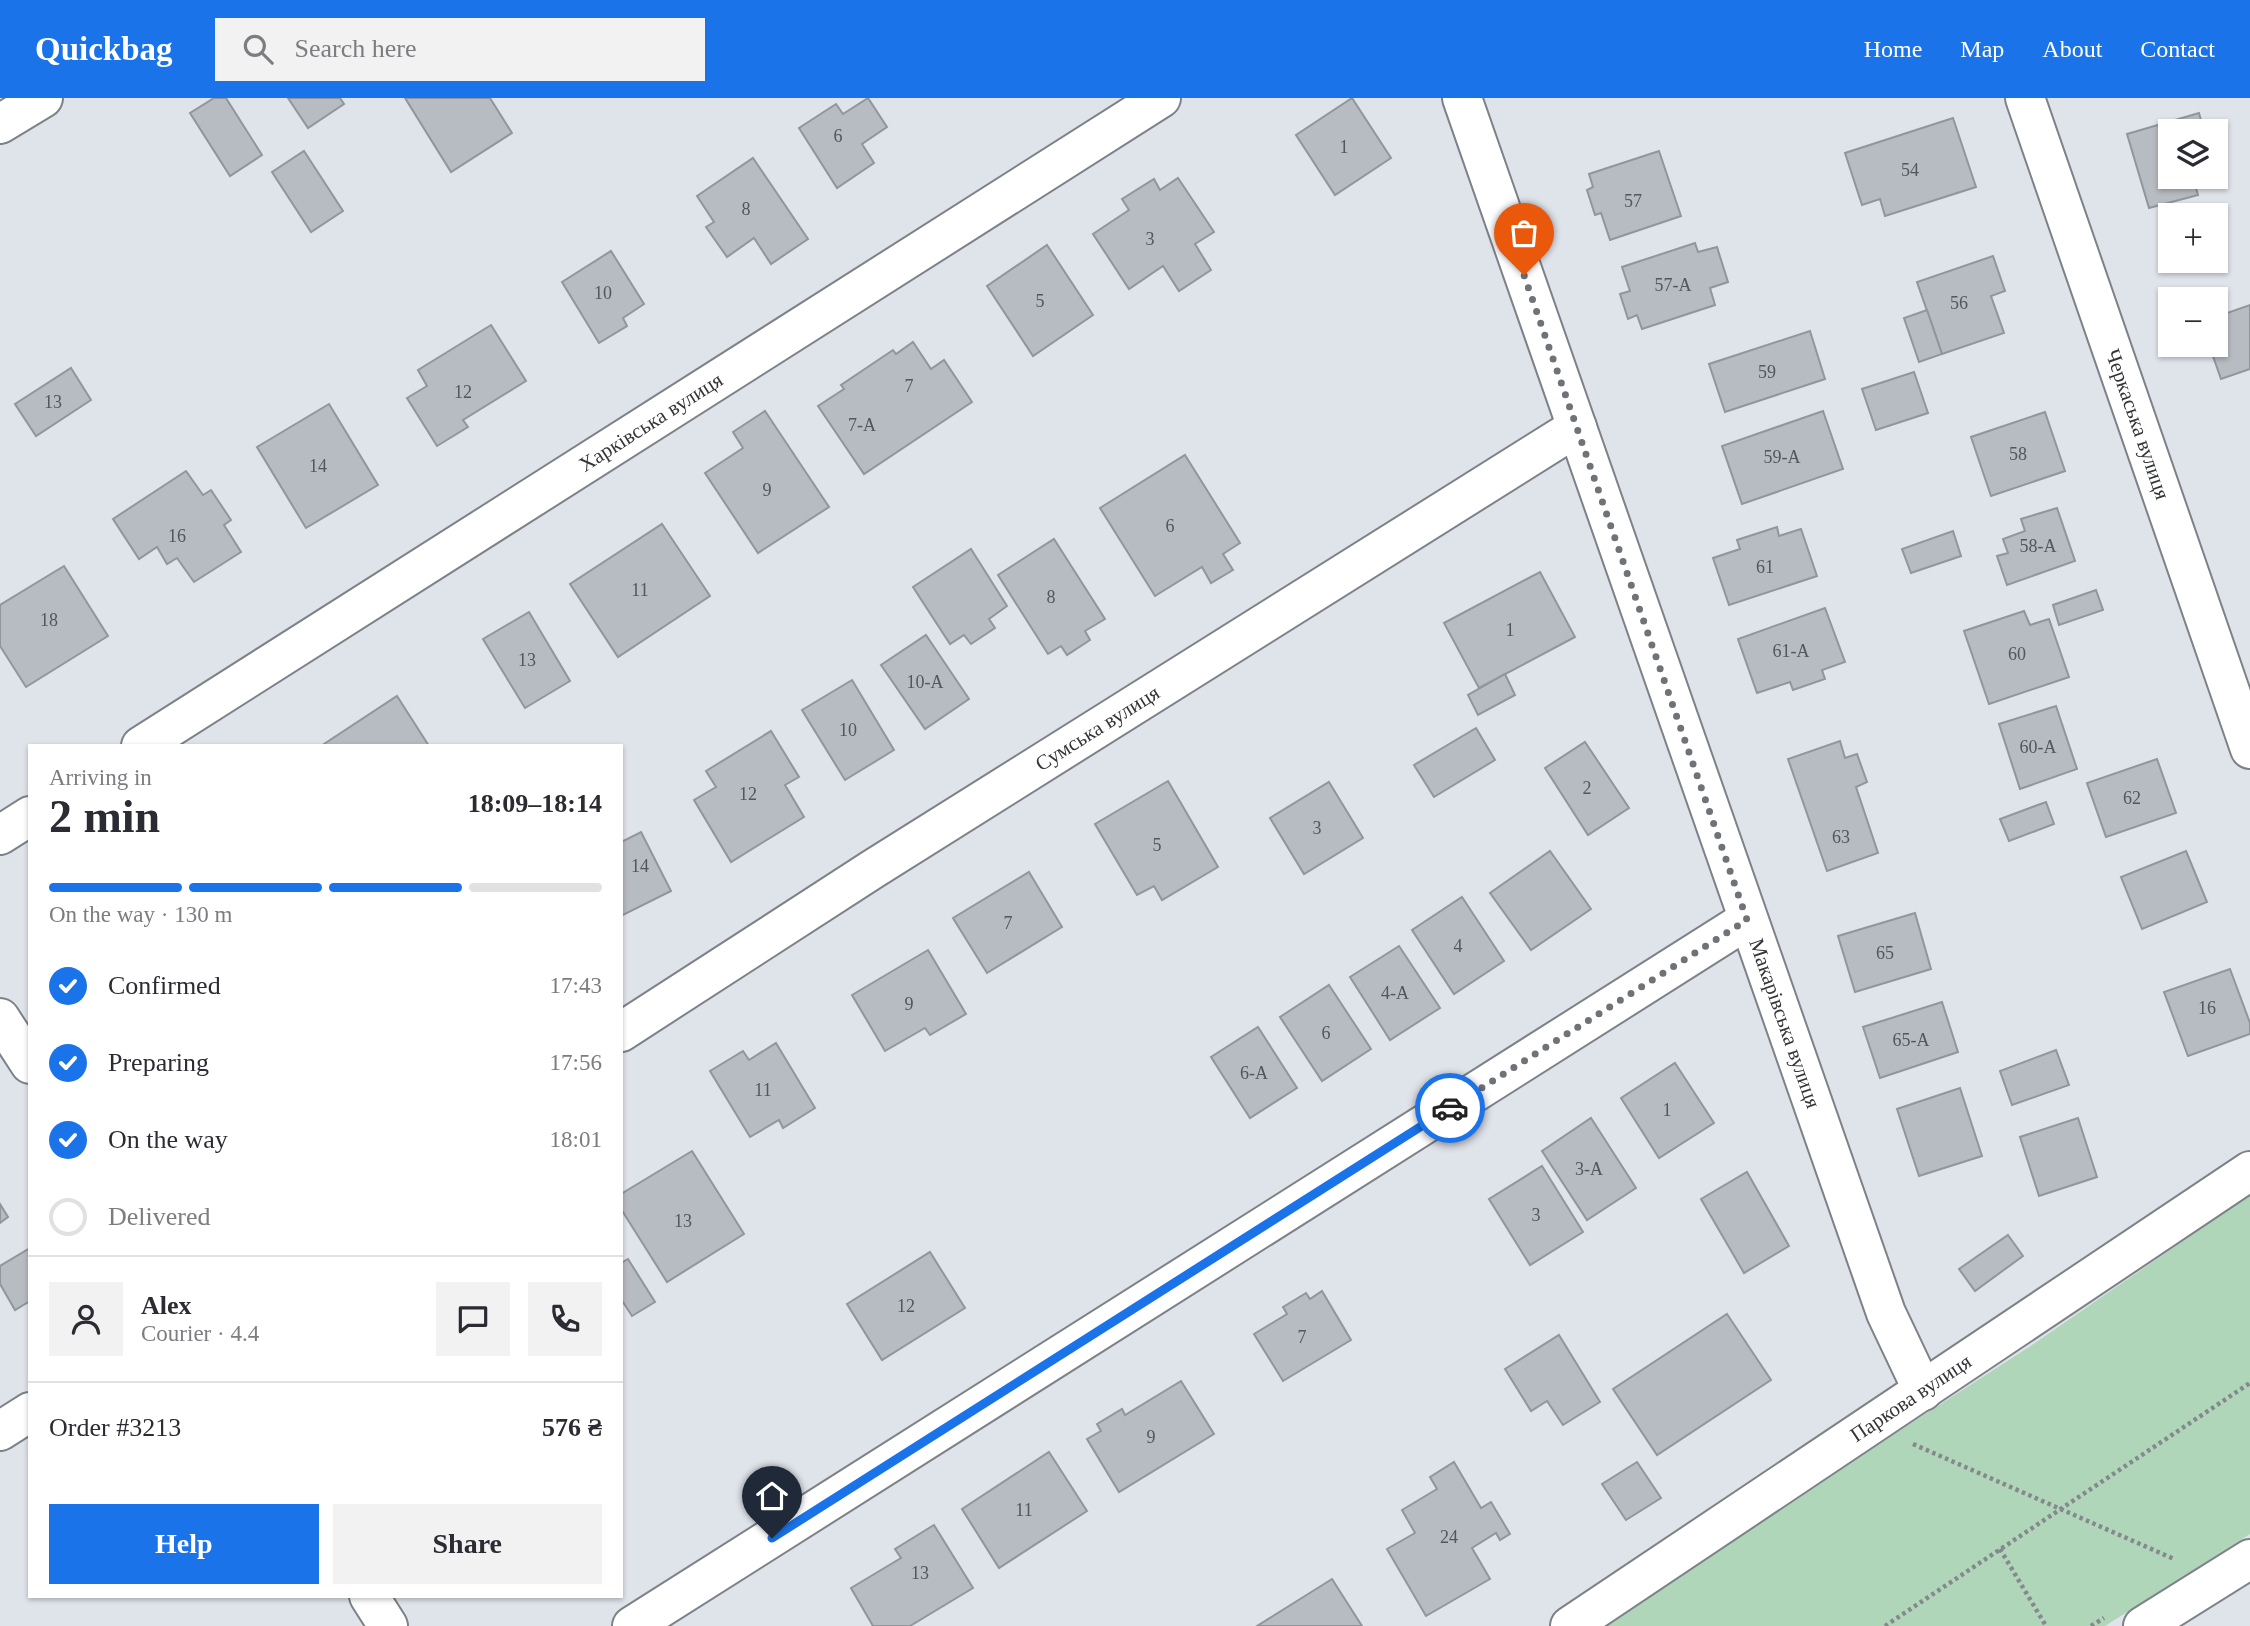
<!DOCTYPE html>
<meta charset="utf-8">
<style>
:root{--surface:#fff;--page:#f2f2f3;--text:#2b2b33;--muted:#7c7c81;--line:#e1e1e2;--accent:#1a73e8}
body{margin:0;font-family:"Times New Roman",serif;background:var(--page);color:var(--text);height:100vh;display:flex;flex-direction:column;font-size:26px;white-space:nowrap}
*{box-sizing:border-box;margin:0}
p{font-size:23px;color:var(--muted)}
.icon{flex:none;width:38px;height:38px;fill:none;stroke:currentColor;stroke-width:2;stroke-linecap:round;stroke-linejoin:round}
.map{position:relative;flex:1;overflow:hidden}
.details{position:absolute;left:28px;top:646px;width:595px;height:854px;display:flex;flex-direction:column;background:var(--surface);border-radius:0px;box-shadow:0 2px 5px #0004}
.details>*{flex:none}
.fabs{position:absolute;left:2158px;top:21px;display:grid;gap:14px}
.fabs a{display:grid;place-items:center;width:70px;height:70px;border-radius:0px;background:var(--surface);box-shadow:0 2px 5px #0004;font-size:35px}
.pin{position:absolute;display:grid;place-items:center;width:60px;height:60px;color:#fff;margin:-72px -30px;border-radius:50% 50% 50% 0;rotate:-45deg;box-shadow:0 0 7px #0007}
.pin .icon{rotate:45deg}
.courier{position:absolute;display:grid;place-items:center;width:70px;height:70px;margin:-35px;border:5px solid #1a73e8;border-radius:50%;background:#fff;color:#222;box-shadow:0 2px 9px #0007}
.summary em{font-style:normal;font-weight:800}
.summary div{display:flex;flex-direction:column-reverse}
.summary{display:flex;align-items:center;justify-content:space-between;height:119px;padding:0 21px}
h1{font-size:46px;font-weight:800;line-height:52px}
.bar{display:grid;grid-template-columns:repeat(4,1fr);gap:10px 7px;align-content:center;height:84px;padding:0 21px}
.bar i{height:9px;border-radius:5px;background:var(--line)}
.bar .selected{background:var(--accent)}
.bar p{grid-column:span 4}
.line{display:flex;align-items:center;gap:18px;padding:0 21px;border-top:2px solid var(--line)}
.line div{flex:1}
.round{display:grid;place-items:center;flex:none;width:74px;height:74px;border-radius:0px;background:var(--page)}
ol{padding:0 21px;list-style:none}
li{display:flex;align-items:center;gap:21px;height:77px}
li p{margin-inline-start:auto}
li .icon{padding:7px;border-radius:50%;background:var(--accent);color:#fff;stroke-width:4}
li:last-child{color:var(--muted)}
li i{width:38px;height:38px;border:4px solid var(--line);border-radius:50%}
.cta{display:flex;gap:14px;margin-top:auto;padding:14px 21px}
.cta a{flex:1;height:80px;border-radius:0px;background:var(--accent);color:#fff;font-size:28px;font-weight:800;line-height:80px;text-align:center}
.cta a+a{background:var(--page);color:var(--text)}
header{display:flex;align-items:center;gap:42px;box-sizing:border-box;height:98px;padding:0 35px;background:var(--accent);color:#fff}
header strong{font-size:33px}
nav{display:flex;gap:38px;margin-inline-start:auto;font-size:24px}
.search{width:490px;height:63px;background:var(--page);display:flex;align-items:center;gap:18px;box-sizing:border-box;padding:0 24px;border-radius:0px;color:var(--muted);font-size:26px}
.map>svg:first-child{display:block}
</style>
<header>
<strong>Quickbag</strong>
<div class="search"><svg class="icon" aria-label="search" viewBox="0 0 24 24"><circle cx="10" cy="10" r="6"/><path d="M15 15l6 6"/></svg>Search here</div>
<nav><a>Home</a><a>Map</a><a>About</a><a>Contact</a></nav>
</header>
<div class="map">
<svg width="2250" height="1528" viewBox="0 0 2250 1528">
<rect width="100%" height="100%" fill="#dfe3ea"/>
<path fill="#b0d6ba" d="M2250,1097V1436L2105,1528H1597L2029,1249Z"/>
<g fill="#b7bbc2" stroke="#91959c" stroke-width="2">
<path d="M214,0H226L262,57L230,78L190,15Z"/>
<path d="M288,0H340L344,6L308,30Z"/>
<path d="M405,0H490L512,35L451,74Z"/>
<path d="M868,0L887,29L862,46L874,65L837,90L799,30L836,6L843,16Z"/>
<path d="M1352,0L1391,60L1335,97L1296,37Z"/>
<path d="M2199,15L2204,33H2170V79H2207L2194,83L2198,97L2149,110L2127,36Z"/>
<path d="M1953,20L1976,89L1885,118L1880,101L1862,107L1845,55Z"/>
<path d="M304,53L343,113L311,134L272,74Z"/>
<path d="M1659,53L1681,118L1610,142L1601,115L1595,117L1587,92L1593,89L1589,76Z"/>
<path d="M753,60L808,141L771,166L754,140L727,159L706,129L714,124L697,98Z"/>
<path d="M1178,80L1214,134L1195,146L1211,172L1179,193L1163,168L1129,191L1093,136L1129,112L1122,101L1154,81L1160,92Z"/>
<path d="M1695,145L1698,154L1717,149L1728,184L1710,190L1715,207L1642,231L1637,217L1628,221L1620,196L1630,193L1622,169Z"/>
<path d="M1047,147L1093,217L1033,258L987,188Z"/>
<path d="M611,153L644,206L623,220L627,228L599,245L562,184Z"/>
<path d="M1993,158L2005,193L1991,198L2004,235L1942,256L1917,184Z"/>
<path d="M2250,207V271L2221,281L2209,247H2216V219Z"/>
<path d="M1927,212L1942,256L1919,264L1904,220Z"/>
<path d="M491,227L526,283L463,322L468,329L437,348L407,300L427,288L418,272Z"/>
<path d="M1810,233L1825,281L1725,314L1709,266Z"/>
<path d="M913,244L931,271L944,262L972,304L864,376L818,308L844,291L841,287L893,252L896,256Z"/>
<path d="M71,270L91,302L36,338L15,306Z"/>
<path d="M1914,274L1928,315L1876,332L1862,291Z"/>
<path d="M329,306L378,387L306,430L257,349Z"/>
<path d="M765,313L829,409L758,455L705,375L743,350L733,334Z"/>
<path d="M1823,313L1843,371L1742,406L1722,348Z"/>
<path d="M2045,314L2065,373L1991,398L1971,339Z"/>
<path d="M1185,357L1240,445L1223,456L1233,472L1211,485L1202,469L1155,498L1100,410Z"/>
<path d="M186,373L203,397L211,392L231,422L224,427L241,454L194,484L177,460L167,466L157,449L139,461L113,421Z"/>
<path d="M2057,410L2075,463L2007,487L1997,458L2008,455L2003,441L2025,433L2021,421Z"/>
<path d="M662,426L710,498L618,559L570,486Z"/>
<path d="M1777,429L1779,438L1801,431L1817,478L1729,507L1713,460L1740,451L1737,442Z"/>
<path d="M1953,433L1961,458L1911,475L1902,451Z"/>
<path d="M1054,441L1105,521L1085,533L1090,542L1067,557L1061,548L1048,556L998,477Z"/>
<path d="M971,451L1007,508L989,521L995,530L971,546L964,537L950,546L913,489Z"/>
<path d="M64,468L108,538L26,589L0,548V507Z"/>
<path d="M1540,474L1575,539L1479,590L1444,525Z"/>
<path d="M2096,492L2103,512L2059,527L2053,507Z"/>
<path d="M1825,510L1845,564L1822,572L1825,581L1793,592L1790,584L1757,595L1738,541Z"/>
<path d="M2024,513L2030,527L2049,521L2069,579L1989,606L1964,533Z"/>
<path d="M529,514L570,583L525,610L483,541Z"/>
<path d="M926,537L969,601L925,631L881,567Z"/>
<path d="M1505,576L1515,597L1478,617L1468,597Z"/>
<path d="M852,582L894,652L845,682L802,612Z"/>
<path d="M397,598L429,648H321Z"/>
<path d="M2056,608L2077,671L2020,691L1999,626Z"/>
<path d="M1476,630L1495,662L1434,699L1414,667Z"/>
<path d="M771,633L799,679L785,687L804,719L731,764L694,702L716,689L706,673Z"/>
<path d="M1840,643L1845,660L1857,656L1867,684L1856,689L1878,755L1827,773L1788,661Z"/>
<path d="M1585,644L1629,710L1588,737L1545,670Z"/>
<path d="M2157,661L2176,715L2106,739L2087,685Z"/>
<path d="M1168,683L1218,769L1162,802L1154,788L1137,797L1095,726Z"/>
<path d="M1329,684L1363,740L1304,776L1270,720Z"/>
<path d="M2046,704L2054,726L2009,743L2000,721Z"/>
<path d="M641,734L671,793L621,818V744Z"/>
<path d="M1550,753L1591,811L1531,852L1490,795Z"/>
<path d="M2186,753L2207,804L2142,831L2121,779Z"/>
<path d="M1029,774L1062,829L987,875L953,820Z"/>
<path d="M1462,799L1504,863L1454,896L1412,832Z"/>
<path d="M1915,815L1931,871L1855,894L1838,838Z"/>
<path d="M1399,848L1440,910L1390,942L1350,879Z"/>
<path d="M928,852L966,916L930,937L925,930L885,953L852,897Z"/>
<path d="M2230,871L2250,925V936L2188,958L2164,894Z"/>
<path d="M1329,887L1371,951L1322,983L1280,919Z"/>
<path d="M1942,904L1958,954L1880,980L1863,929Z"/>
<path d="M1258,929L1297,990L1250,1020L1211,959Z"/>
<path d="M776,945L815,1010L783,1030L779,1022L750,1039L710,973L743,953L749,962Z"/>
<path d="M2056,952L2069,987L2012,1007L2000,973Z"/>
<path d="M1675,965L1714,1025L1659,1060L1621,1000Z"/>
<path d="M1960,990L1982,1058L1919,1078L1897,1011Z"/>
<path d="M1591,1020L1636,1090L1587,1122L1542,1053Z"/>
<path d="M2078,1020L2097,1079L2039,1098L2020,1039Z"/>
<path d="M692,1053L744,1136L667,1184L621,1111V1096Z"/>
<path d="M1542,1068L1583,1134L1530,1167L1489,1101Z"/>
<path d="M1747,1074L1789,1148L1744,1175L1701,1101Z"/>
<path d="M0,1106L8,1119L0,1125Z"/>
<path d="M2008,1137L2023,1158L1975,1193L1959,1171Z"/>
<path d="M30,1150V1203L15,1212L0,1186V1168Z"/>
<path d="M930,1154L965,1210L882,1262L847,1206Z"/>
<path d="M628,1161L655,1204L632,1218L621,1201V1165Z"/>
<path d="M1322,1193L1351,1242L1283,1283L1254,1236L1287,1216L1283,1209L1306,1195L1310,1201Z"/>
<path d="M1727,1216L1771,1282L1657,1357L1613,1291Z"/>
<path d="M1559,1237L1600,1304L1563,1327L1547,1303L1531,1313L1505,1271Z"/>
<path d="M1181,1283L1214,1336L1119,1394L1087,1341L1101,1333L1097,1326L1122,1311L1125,1317Z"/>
<path d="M1049,1354L1087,1413L999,1470L962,1411Z"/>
<path d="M1454,1364L1481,1410L1491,1404L1510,1436L1500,1442L1496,1435L1472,1450L1490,1481L1426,1518L1387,1451L1415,1435L1402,1412L1437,1391L1430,1379Z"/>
<path d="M1637,1364L1661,1400L1626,1422L1602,1386Z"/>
<path d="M934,1427L973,1490L910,1528H873L851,1490L901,1460L895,1451Z"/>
<path d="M1332,1481L1362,1528H1257Z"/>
</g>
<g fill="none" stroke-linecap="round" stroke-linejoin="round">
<defs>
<g id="minor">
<path id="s1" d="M1462,0L1886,1215L1923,1293"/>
<path id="s2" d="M2025,0L2250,651"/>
<path d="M0,26L43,0"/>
<path id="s3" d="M141,648L1161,0"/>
<path d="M0,737L30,718"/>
<path d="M0,920L30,966"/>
<path id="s4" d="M621,934L873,771L1577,329"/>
<path d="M0,1333L30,1314"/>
<path d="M369,1498L388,1528"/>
<path d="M632,1528L1747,822"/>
<path id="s5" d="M1570,1528L2250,1073"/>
<path d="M2143,1528L2250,1461"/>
</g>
</defs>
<use href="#minor" stroke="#7d8188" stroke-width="42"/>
<g stroke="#85888d" stroke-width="4.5" stroke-dasharray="3.5 3.5" stroke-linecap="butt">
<path d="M1913,1346L2174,1461"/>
<path d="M2000,1451L2046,1528"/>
<path d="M1885,1528L2250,1285"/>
<path d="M2091,1528L2104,1520"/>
</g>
<use href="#minor" stroke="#fff" stroke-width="38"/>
</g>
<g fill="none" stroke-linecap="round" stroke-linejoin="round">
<path stroke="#6f7276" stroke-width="7" stroke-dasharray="0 12.6" d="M1450,1010L1747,822L1524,177"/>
<path stroke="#1a73e8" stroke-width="9" d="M772,1440L1450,1010"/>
</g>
<g text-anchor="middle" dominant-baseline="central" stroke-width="7" stroke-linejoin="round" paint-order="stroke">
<g font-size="18" fill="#54565a">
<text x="838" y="38">6</text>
<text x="1344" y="49">1</text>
<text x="1910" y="72">54</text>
<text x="1633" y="103">57</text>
<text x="746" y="111">8</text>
<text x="1150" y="141">3</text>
<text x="1673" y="187">57-А</text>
<text x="603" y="195">10</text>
<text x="1040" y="203">5</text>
<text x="1959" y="205">56</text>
<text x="1767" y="274">59</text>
<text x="909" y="288">7</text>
<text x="463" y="294">12</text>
<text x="53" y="304">13</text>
<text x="862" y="327">7-А</text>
<text x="2018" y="356">58</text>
<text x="1782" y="359">59-А</text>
<text x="318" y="368">14</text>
<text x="767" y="392">9</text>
<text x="1170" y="428">6</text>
<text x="177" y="438">16</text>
<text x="2038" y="448">58-А</text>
<text x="1765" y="469">61</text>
<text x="640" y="492">11</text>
<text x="1051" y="499">8</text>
<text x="49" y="522">18</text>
<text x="1510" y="532">1</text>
<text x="1791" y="553">61-А</text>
<text x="2017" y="556">60</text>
<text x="527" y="562">13</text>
<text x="925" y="584">10-А</text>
<text x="848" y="632">10</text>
<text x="2038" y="649">60-А</text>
<text x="1587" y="690">2</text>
<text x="748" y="696">12</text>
<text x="2132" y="700">62</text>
<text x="1317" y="730">3</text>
<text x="1841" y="739">63</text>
<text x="1157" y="747">5</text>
<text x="640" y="768">14</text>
<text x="1008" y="825">7</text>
<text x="1458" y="848">4</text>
<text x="1885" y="855">65</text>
<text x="1395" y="895">4-А</text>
<text x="909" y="906">9</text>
<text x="2207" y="910">16</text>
<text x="1326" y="935">6</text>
<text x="1911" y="942">65-А</text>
<text x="1254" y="975">6-А</text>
<text x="763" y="992">11</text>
<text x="1667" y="1012">1</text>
<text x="1589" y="1071">3-А</text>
<text x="1536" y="1117">3</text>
<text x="683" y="1123">13</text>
<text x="906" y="1208">12</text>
<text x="1302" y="1239">7</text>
<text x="1151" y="1339">9</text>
<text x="1024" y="1412">11</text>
<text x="1449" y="1439">24</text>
<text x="920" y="1475">13</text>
</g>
<g font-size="21" fill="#333538" stroke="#dfe3ea">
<text stroke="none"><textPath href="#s3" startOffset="604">Харківська вулиця</textPath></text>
<text stroke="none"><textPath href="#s2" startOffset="345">Черкаська вулиця</textPath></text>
<text stroke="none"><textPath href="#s4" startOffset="565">Сумська вулиця</textPath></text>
<text stroke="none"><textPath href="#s1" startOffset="980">Макарівська вулиця</textPath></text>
<text stroke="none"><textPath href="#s5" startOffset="410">Паркова вулиця</textPath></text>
</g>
</g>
</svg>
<div class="fabs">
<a><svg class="icon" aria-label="layers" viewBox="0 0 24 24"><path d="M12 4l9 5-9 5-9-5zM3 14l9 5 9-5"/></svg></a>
<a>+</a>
<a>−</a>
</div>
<div class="pin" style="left:1524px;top:177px;background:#ea580c"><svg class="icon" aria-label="bag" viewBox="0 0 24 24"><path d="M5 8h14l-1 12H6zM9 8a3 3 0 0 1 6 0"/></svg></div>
<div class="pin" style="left:772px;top:1440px;background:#1f2937"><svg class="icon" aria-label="home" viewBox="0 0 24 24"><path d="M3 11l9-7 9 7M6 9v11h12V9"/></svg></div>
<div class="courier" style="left:1450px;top:1010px"><svg class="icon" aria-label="car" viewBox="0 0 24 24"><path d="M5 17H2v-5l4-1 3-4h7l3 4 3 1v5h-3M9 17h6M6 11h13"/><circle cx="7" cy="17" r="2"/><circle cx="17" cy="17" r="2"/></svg></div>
<section class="details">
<div class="summary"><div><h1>2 min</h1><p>Arriving in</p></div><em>18:09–18:14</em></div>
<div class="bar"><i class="selected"></i><i class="selected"></i><i class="selected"></i><i></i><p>On the way · 130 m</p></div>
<ol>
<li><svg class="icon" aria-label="check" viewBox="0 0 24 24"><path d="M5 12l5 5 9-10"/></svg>Confirmed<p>17:43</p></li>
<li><svg class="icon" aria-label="check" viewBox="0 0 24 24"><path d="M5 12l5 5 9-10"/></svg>Preparing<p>17:56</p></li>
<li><svg class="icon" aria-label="check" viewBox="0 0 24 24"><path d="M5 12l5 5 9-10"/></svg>On the way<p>18:01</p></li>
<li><i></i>Delivered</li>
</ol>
<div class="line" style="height:126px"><a class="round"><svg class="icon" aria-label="person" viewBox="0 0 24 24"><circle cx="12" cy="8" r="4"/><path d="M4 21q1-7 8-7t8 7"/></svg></a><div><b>Alex</b><p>Courier · 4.4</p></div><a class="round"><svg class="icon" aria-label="chat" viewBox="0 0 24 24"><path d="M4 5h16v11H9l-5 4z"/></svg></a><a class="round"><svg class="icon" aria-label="phone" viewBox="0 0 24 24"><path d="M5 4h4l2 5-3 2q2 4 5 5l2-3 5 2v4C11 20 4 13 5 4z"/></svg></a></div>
<div class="line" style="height:91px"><div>Order #3213</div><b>576 ₴</b></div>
<div class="cta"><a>Help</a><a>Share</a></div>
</section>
</div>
